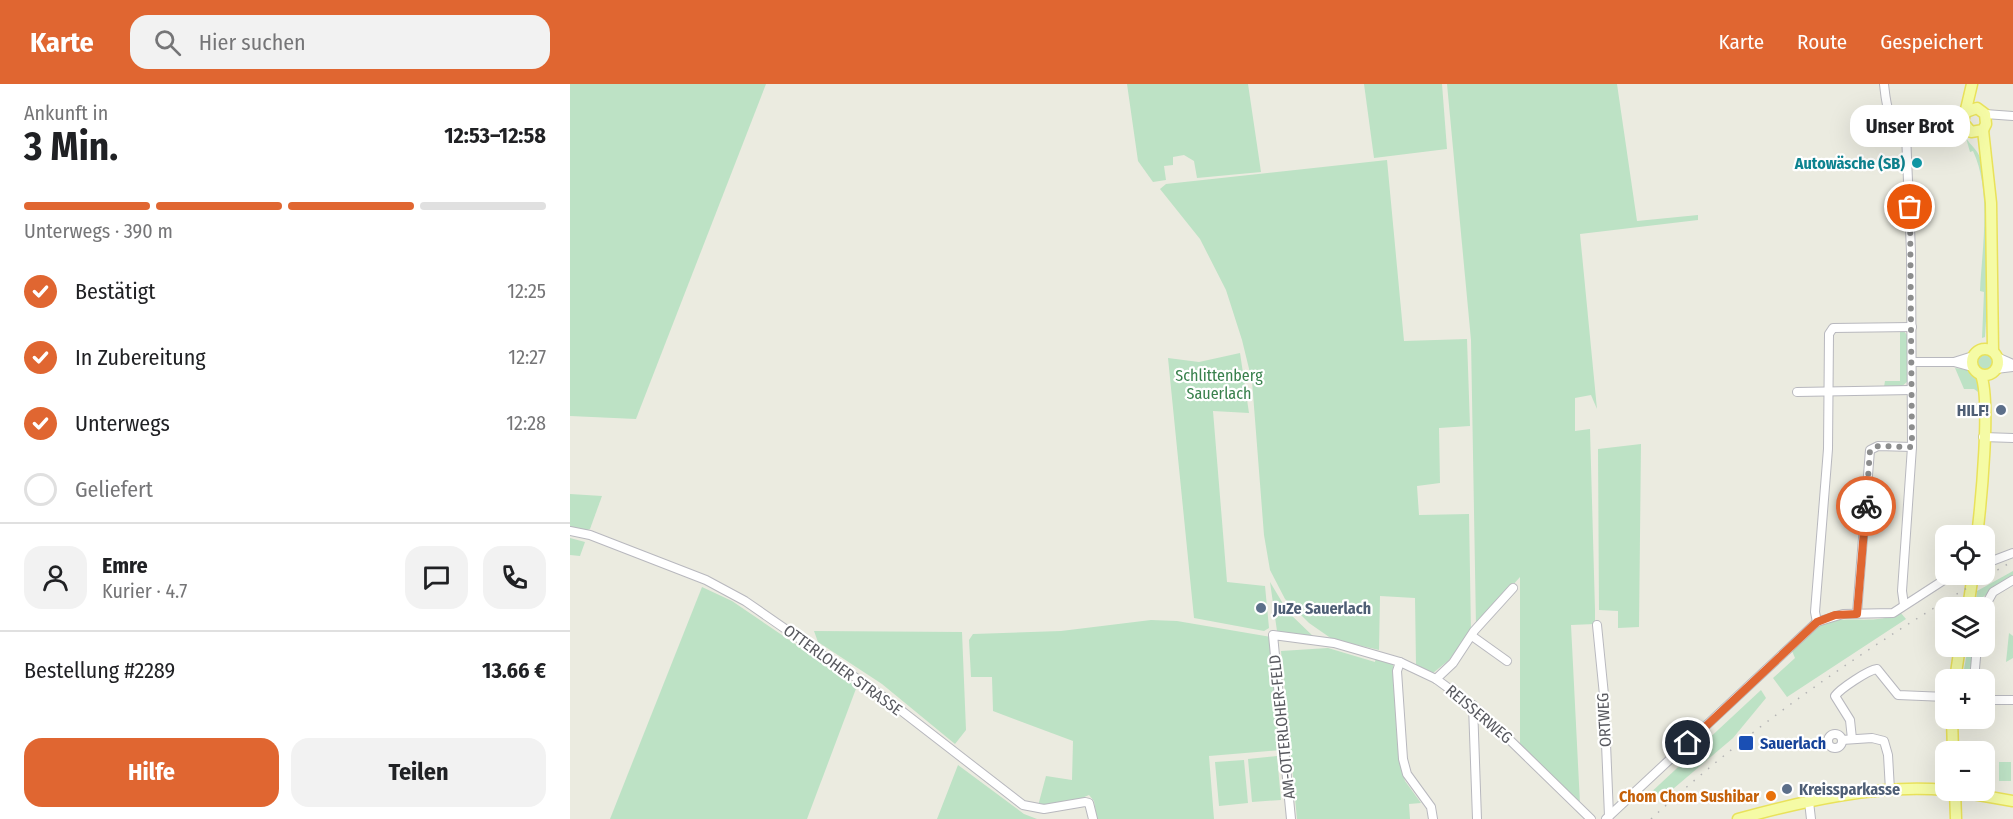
<!DOCTYPE html>
<html lang="de">
<meta charset="utf-8">
<style>
:root{--surface:#fff;--page:#f2f2f2;--text:#202124;--muted:#757577;--line:#e0e0e0;--accent:#e06631}
body{margin:0;font-family:"Fira Sans Condensed",sans-serif;background:var(--page);color:var(--text);height:100vh;display:flex;flex-direction:column;font-size:22px;white-space:nowrap}
*{box-sizing:border-box;margin:0}
p{font-size:20px;color:var(--muted)}
.icon{flex:none;width:33px;height:33px;fill:none;stroke:currentColor;stroke-width:2;stroke-linecap:round;stroke-linejoin:round}
.map{position:relative;flex:1;overflow:hidden}
.drawer{display:flex;flex-direction:column;background:var(--surface);width:570px}
.drawer>*{flex:none}
.buttons{position:absolute;left:1365px;top:441px;display:grid;gap:12px}
.buttons a{display:grid;place-items:center;width:60px;height:60px;border-radius:12px;background:var(--surface);box-shadow:0 6px 24px #0002;font-size:30px}
.pin{position:absolute;display:grid;place-items:center;width:51px;height:51px;color:#fff;margin:-26px;border:3px solid #fff;border-radius:50%;box-shadow:0 2px 6px #0007}
.courier{position:absolute;display:grid;place-items:center;width:60px;height:60px;margin:-30px;border:4px solid #e06631;border-radius:50%;background:#fff;color:#222;box-shadow:0 2px 8px #0007}
.bubble{position:absolute;height:42px;border-radius:18px;background:var(--surface);box-shadow:0 6px 24px #0002;font-size:20px;font-weight:700;line-height:42px;text-align:center}
.headline em{font-style:normal;font-weight:700}
.headline div{display:flex;flex-direction:column-reverse}
.headline{display:flex;align-items:center;justify-content:space-between;height:102px;padding:0 24px}
h1{font-size:39px;font-weight:700;line-height:45px}
.bar{display:grid;grid-template-columns:repeat(4,1fr);gap:9px 6px;align-content:center;height:72px;padding:0 24px}
.bar i{height:8px;border-radius:4px;background:var(--line)}
.bar .active{background:var(--accent)}
.bar p{grid-column:span 4}
.line{display:flex;align-items:center;gap:15px;padding:0 24px;border-top:2px solid var(--line)}
.line div{flex:1}
.round{display:grid;place-items:center;flex:none;width:63px;height:63px;border-radius:18px;background:var(--page)}
ol{padding:0 24px;list-style:none}
li{display:flex;align-items:center;gap:18px;height:66px}
li p{margin-inline-start:auto}
li .icon{padding:6px;border-radius:50%;background:var(--accent);color:#fff;stroke-width:4}
li:last-child{color:var(--muted)}
li i{width:33px;height:33px;border:3px solid var(--line);border-radius:50%}
.action{display:flex;gap:12px;margin-top:auto;padding:12px 24px}
.action a{flex:1;height:69px;border-radius:18px;background:var(--accent);color:#fff;font-size:24px;font-weight:700;line-height:69px;text-align:center}
.action a+a{background:var(--page);color:var(--text)}
header{display:flex;align-items:center;gap:36px;box-sizing:border-box;height:84px;padding:0 30px;background:var(--accent);color:#fff}
header strong{font-size:28px}
nav{display:flex;gap:33px;margin-inline-start:auto;font-size:21px}
.search{width:420px;height:54px;background:var(--page);display:flex;align-items:center;gap:15px;box-sizing:border-box;padding:0 21px;border-radius:18px;color:var(--muted);font-size:22px}
main{display:flex;flex:1;min-height:0}
.map>svg:first-child{display:block}
</style>
<header>
<strong>Karte</strong>
<div class="search"><svg class="icon" aria-label="search" viewBox="0 0 24 24"><circle cx="10" cy="10" r="6"/><path d="M15 15l6 6"/></svg>Hier suchen</div>
<nav><a>Karte</a><a>Route</a><a>Gespeichert</a></nav>
</header>
<main>
<section class="drawer">
<div class="headline"><div><h1>3 Min.</h1><p>Ankunft in</p></div><em>12:53–12:58</em></div>
<div class="bar"><i class="active"></i><i class="active"></i><i class="active"></i><i></i><p>Unterwegs · 390 m</p></div>
<ol>
<li><svg class="icon" aria-label="check" viewBox="0 0 24 24"><path d="M5 12l5 5 9-10"/></svg>Bestätigt<p>12:25</p></li>
<li><svg class="icon" aria-label="check" viewBox="0 0 24 24"><path d="M5 12l5 5 9-10"/></svg>In Zubereitung<p>12:27</p></li>
<li><svg class="icon" aria-label="check" viewBox="0 0 24 24"><path d="M5 12l5 5 9-10"/></svg>Unterwegs<p>12:28</p></li>
<li><i></i>Geliefert</li>
</ol>
<div class="line" style="height:108px"><a class="round"><svg class="icon" aria-label="person" viewBox="0 0 24 24"><circle cx="12" cy="8" r="4"/><path d="M4 21q1-7 8-7t8 7"/></svg></a><div><b>Emre</b><p>Kurier · 4.7</p></div><a class="round"><svg class="icon" aria-label="chat" viewBox="0 0 24 24"><path d="M4 5h16v11H9l-5 4z"/></svg></a><a class="round"><svg class="icon" aria-label="phone" viewBox="0 0 24 24"><path d="M5 4h4l2 5-3 2q2 4 5 5l2-3 5 2v4C11 20 4 13 5 4z"/></svg></a></div>
<div class="line" style="height:78px"><div>Bestellung #2289</div><b>13.66 €</b></div>
<div class="action"><a>Hilfe</a><a>Teilen</a></div>
</section>
<div class="map">
<svg width="1443" height="735" viewBox="0 0 1443 735">
<rect width="100%" height="100%" fill="#ebebe0"/>
<g fill="#bde2c5">
<path d="M0,0H196L66,335L0,332Z"/>
<path d="M557,0H678L691,88L627,94L624,77L614,71L603,73V81L594,82L596,96L583,98L568,77Z"/>
<path d="M794,0H872L877,65L804,74Z"/>
<path d="M877,0H1047L1067,137L1128,131V136L1010,150L1027,325L1021,311L1005,314V347L1020,345L1025,526V540L1001,541L1010,720L950,660V493L906,542L901,256Z"/>
<path d="M1396,54C1401,62 1408,66 1411,76C1425,119 1418,206 1415,253L1412,254L1414,208L1410,207C1412,163 1422,108 1403,67L1400,68Z"/>
<path d="M817,76L834,257L897,255L900,342L869,344L870,399L847,402L849,431L899,430L901,548L879,576L863,589L846,581L845,514L810,512L809,566L762,555L739,539L715,515L700,486L694,451L682,297L672,256L656,206L630,155L590,105L596,100Z"/>
<path d="M1333,246L1337,251L1338,297L1331,303H1314L1315,297H1330V247Z"/>
<circle cx="1415" cy="278" r="10"/>
<path d="M670,269L679,329L643,327L657,498L695,502L699,544L694,547L624,534L598,274L629,278Z"/>
<path d="M1385,284C1406,286 1408,291 1412,311L1404,305H1394Z"/>
<path d="M1071,360L1069,543L1048,544V527L1029,526L1028,365Z"/>
<path d="M0,410L32,412L20,445L15,447L0,444Z"/>
<path d="M0,454L15,458L10,472L0,471Z"/>
<path d="M1443,487V491L1413,513L1411,523L1405,524L1407,507Z"/>
<path d="M700,498L718,528L746,555L707,547Z"/>
<path d="M132,503L162,517L287,602L237,735H40Z"/>
<path d="M1330,528L1336,535L1217,613L1203,594L1225,574L1222,567C1230,559 1239,546 1249,541C1276,529 1305,543 1330,528Z"/>
<path d="M581,536L607,537L701,553L711,666L639,672L644,735H527L524,717L519,711L507,716L468,722L476,692L502,696L503,657L423,627L422,593H401L399,556L403,550L491,547Z"/>
<path d="M244,547L392,548L396,646L385,660L312,600L248,558Z"/>
<path d="M1439,549L1443,552V574L1436,578Z"/>
<path d="M1398,563H1402L1401,587L1397,588L1398,595L1392,596Z"/>
<path d="M758,564L805,578L806,573L823,580L829,671L835,697L851,719L839,720L840,735H727L711,567Z"/>
<path d="M1191,606L1196,614L1163,654L1090,716L1076,713Z"/>
<path d="M707,672L711,716L682,718L678,675Z"/>
<path d="M674,676L678,719L649,722L645,678Z"/>
<rect x="1429" y="678" width="12" height="19"/>
<path d="M388,681L454,730L467,735H480H367Z"/>
</g>
<g fill="none" stroke-linecap="round" stroke-linejoin="round">
<defs>
<g id="minor">
<path d="M1314,0C1317,26 1316,31 1338,47"/>
<path d="M1415,30L1443,32"/>
<path d="M1427,273L1443,280"/>
<path d="M1342,278H1384L1402,283"/>
<path d="M1384,278L1403,272"/>
<path d="M1426,285L1443,283"/>
<path d="M1227,308L1342,306"/>
<path d="M1413,353L1443,354"/>
<path d="M0,447L20,451L136,496L175,517L315,614L453,721L474,725L515,718L519,719L523,735"/>
<path d="M1414,480L1443,469"/>
<path d="M1334,521L1332,507L1342,363L1341,168L1336,50L1345,43L1393,33"/>
<path d="M1414,524L1423,508L1443,496"/>
<path d="M1287,529L1300,366L1308,362L1342,363"/>
<path d="M1247,538L1245,528L1258,365L1259,250L1263,244L1342,243"/>
<path d="M1027,541L1034,611L1039,732"/>
<path d="M902,552L937,577"/>
<path d="M830,578L827,587L833,675L837,690L861,723L863,735"/>
<path d="M866,595L883,579L904,547L943,504"/>
<path d="M1404,596L1407,562"/>
<path d="M1414,616H1443"/>
<path d="M903,621L907,735"/>
<circle cx="1265" cy="657" r="7"/>
<path d="M1282,655L1280,636L1265,612C1270,605 1298,586 1307,585L1328,611L1376,613"/>
<path d="M1272,656L1302,654L1314,657L1318,671L1320,706"/>
<path d="M1239,718L1241,735"/>
<path d="M721,735L703,551L764,559L830,578L866,595L911,628L1021,735"/>
<path d="M1036,735L1247,538L1273,530L1323,529L1377,494L1378,490"/>
</g>
<g id="major">
<path d="M1396,28L1407,24L1415,30L1416,40L1413,46L1401,48L1393,38L1402,0"/>
<path d="M1413,46L1421,119L1423,267"/>
<circle cx="1415" cy="278" r="13"/>
<path d="M1407,452C1411,419 1421,317 1411,291"/>
<path d="M1398,524L1403,490"/>
<path d="M1385,596L1390,562"/>
<path d="M1382,634L1383,668"/>
<path d="M1380,706L1443,717"/>
<path d="M1385,706L1386,735"/>
<path d="M1168,735C1234,717 1306,700 1376,706"/>
</g>
</defs>
<use href="#minor" stroke="#b8b8be" stroke-width="10"/>
<use href="#major" stroke="#e9e25a" stroke-width="13"/>
<use href="#minor" stroke="#fff" stroke-width="8"/>
<use href="#major" stroke="#f5fba5" stroke-width="10"/>
<path stroke="#b3b3b4" stroke-width="1.5" stroke-dasharray="1.5 8" stroke-linecap="butt" d="M1081,735C1190,634 1314,551 1443,477"/>
</g>
<g fill="none" stroke-linecap="round" stroke-linejoin="round">
<path stroke="#8c8d8d" stroke-width="6" stroke-dasharray="0 10.8" d="M1296,422L1300,366L1308,362L1342,363L1340,123"/>
<path stroke="#e06631" stroke-width="8" d="M1118,659L1247,538L1265,531L1287,530L1296,422"/>
</g>
<circle fill="#0f9aa8" stroke="#fff" stroke-width="2" cx="1347" cy="79" r="6"/>
<g fill="#5c6f8a" stroke="#fff" stroke-width="2">
<circle cx="1431" cy="326" r="6"/>
<circle cx="691" cy="524" r="6"/>
<circle cx="1217" cy="705" r="6"/>
</g>
<rect fill="#1a4fb4" stroke="#fff" stroke-width="2" x="1168" y="651" width="16" height="16" rx="3"/>
<circle fill="#e8710a" stroke="#fff" stroke-width="2" cx="1201" cy="712" r="6"/>
<g text-anchor="middle" dominant-baseline="central" stroke-width="4.5" stroke-linejoin="round" paint-order="stroke">
<g font-size="16" font-weight="bold" fill="#0d838f" stroke="#fff" text-anchor="end">
<text x="1335" y="79">Autowäsche (SB)</text>
</g>
<g font-size="16" fill="#38804c" stroke="#fff">
<text x="649" y="291">Schlittenberg<tspan x="649" dy="18">Sauerlach</tspan></text>
</g>
<g font-size="16" font-weight="bold" fill="#4e5e75" stroke="#fff" text-anchor="start">
<text x="1419" y="326" text-anchor="end">HILF!</text>
<text x="703" y="524">JuZe Sauerlach</text>
<text x="1229" y="705">Kreissparkasse</text>
</g>
<g font-size="16" fill="#595a60" stroke="#fff">
<text transform="translate(273 586) rotate(36)">OTTERLOHER STRASSE</text>
<text transform="translate(909 630) rotate(40)">REISSERWEG</text>
<text transform="translate(1034 636) rotate(-93)">ORTWEG</text>
<text transform="translate(712 643) rotate(-96)">AM-OTTERLOHER-FELD</text>
</g>
<g font-size="16" font-weight="bold" fill="#164399" stroke="#fff" text-anchor="start">
<text x="1190" y="659">Sauerlach</text>
</g>
<g font-size="16" font-weight="bold" fill="#c56008" stroke="#fff" text-anchor="end">
<text x="1189" y="712">Chom Chom Sushibar</text>
</g>
</g>
</svg>
<div class="buttons">
<a><svg class="icon" aria-label="locate" viewBox="0 0 24 24"><circle cx="12" cy="12" r="6"/><path d="M12 2v4M12 18v4M2 12h4M18 12h4"/></svg></a>
<a><svg class="icon" aria-label="layers" viewBox="0 0 24 24"><path d="M12 4l9 5-9 5-9-5zM3 14l9 5 9-5"/></svg></a>
<a>+</a>
<a>−</a>
</div>
<div class="pin" style="left:1340px;top:123px;background:#ea580c"><svg class="icon" aria-label="bag" viewBox="0 0 24 24"><path d="M5 8h14l-1 12H6zM9 8a3 3 0 0 1 6 0"/></svg></div>
<div class="pin" style="left:1118px;top:659px;background:#1f2937"><svg class="icon" aria-label="home" viewBox="0 0 24 24"><path d="M3 11l9-7 9 7M6 9v11h12V9"/></svg></div>
<div class="courier" style="left:1296px;top:422px"><svg class="icon" aria-label="bike" viewBox="0 0 24 24"><circle cx="6" cy="16" r="4"/><circle cx="18" cy="16" r="4"/><path d="M6 16l4-8h5l3 8M10 8l3 8H6M13 5h3"/></svg></div>
<div class="bubble" style="left:1280px;top:21px;width:120px">Unser Brot</div>
</div>
</main>
